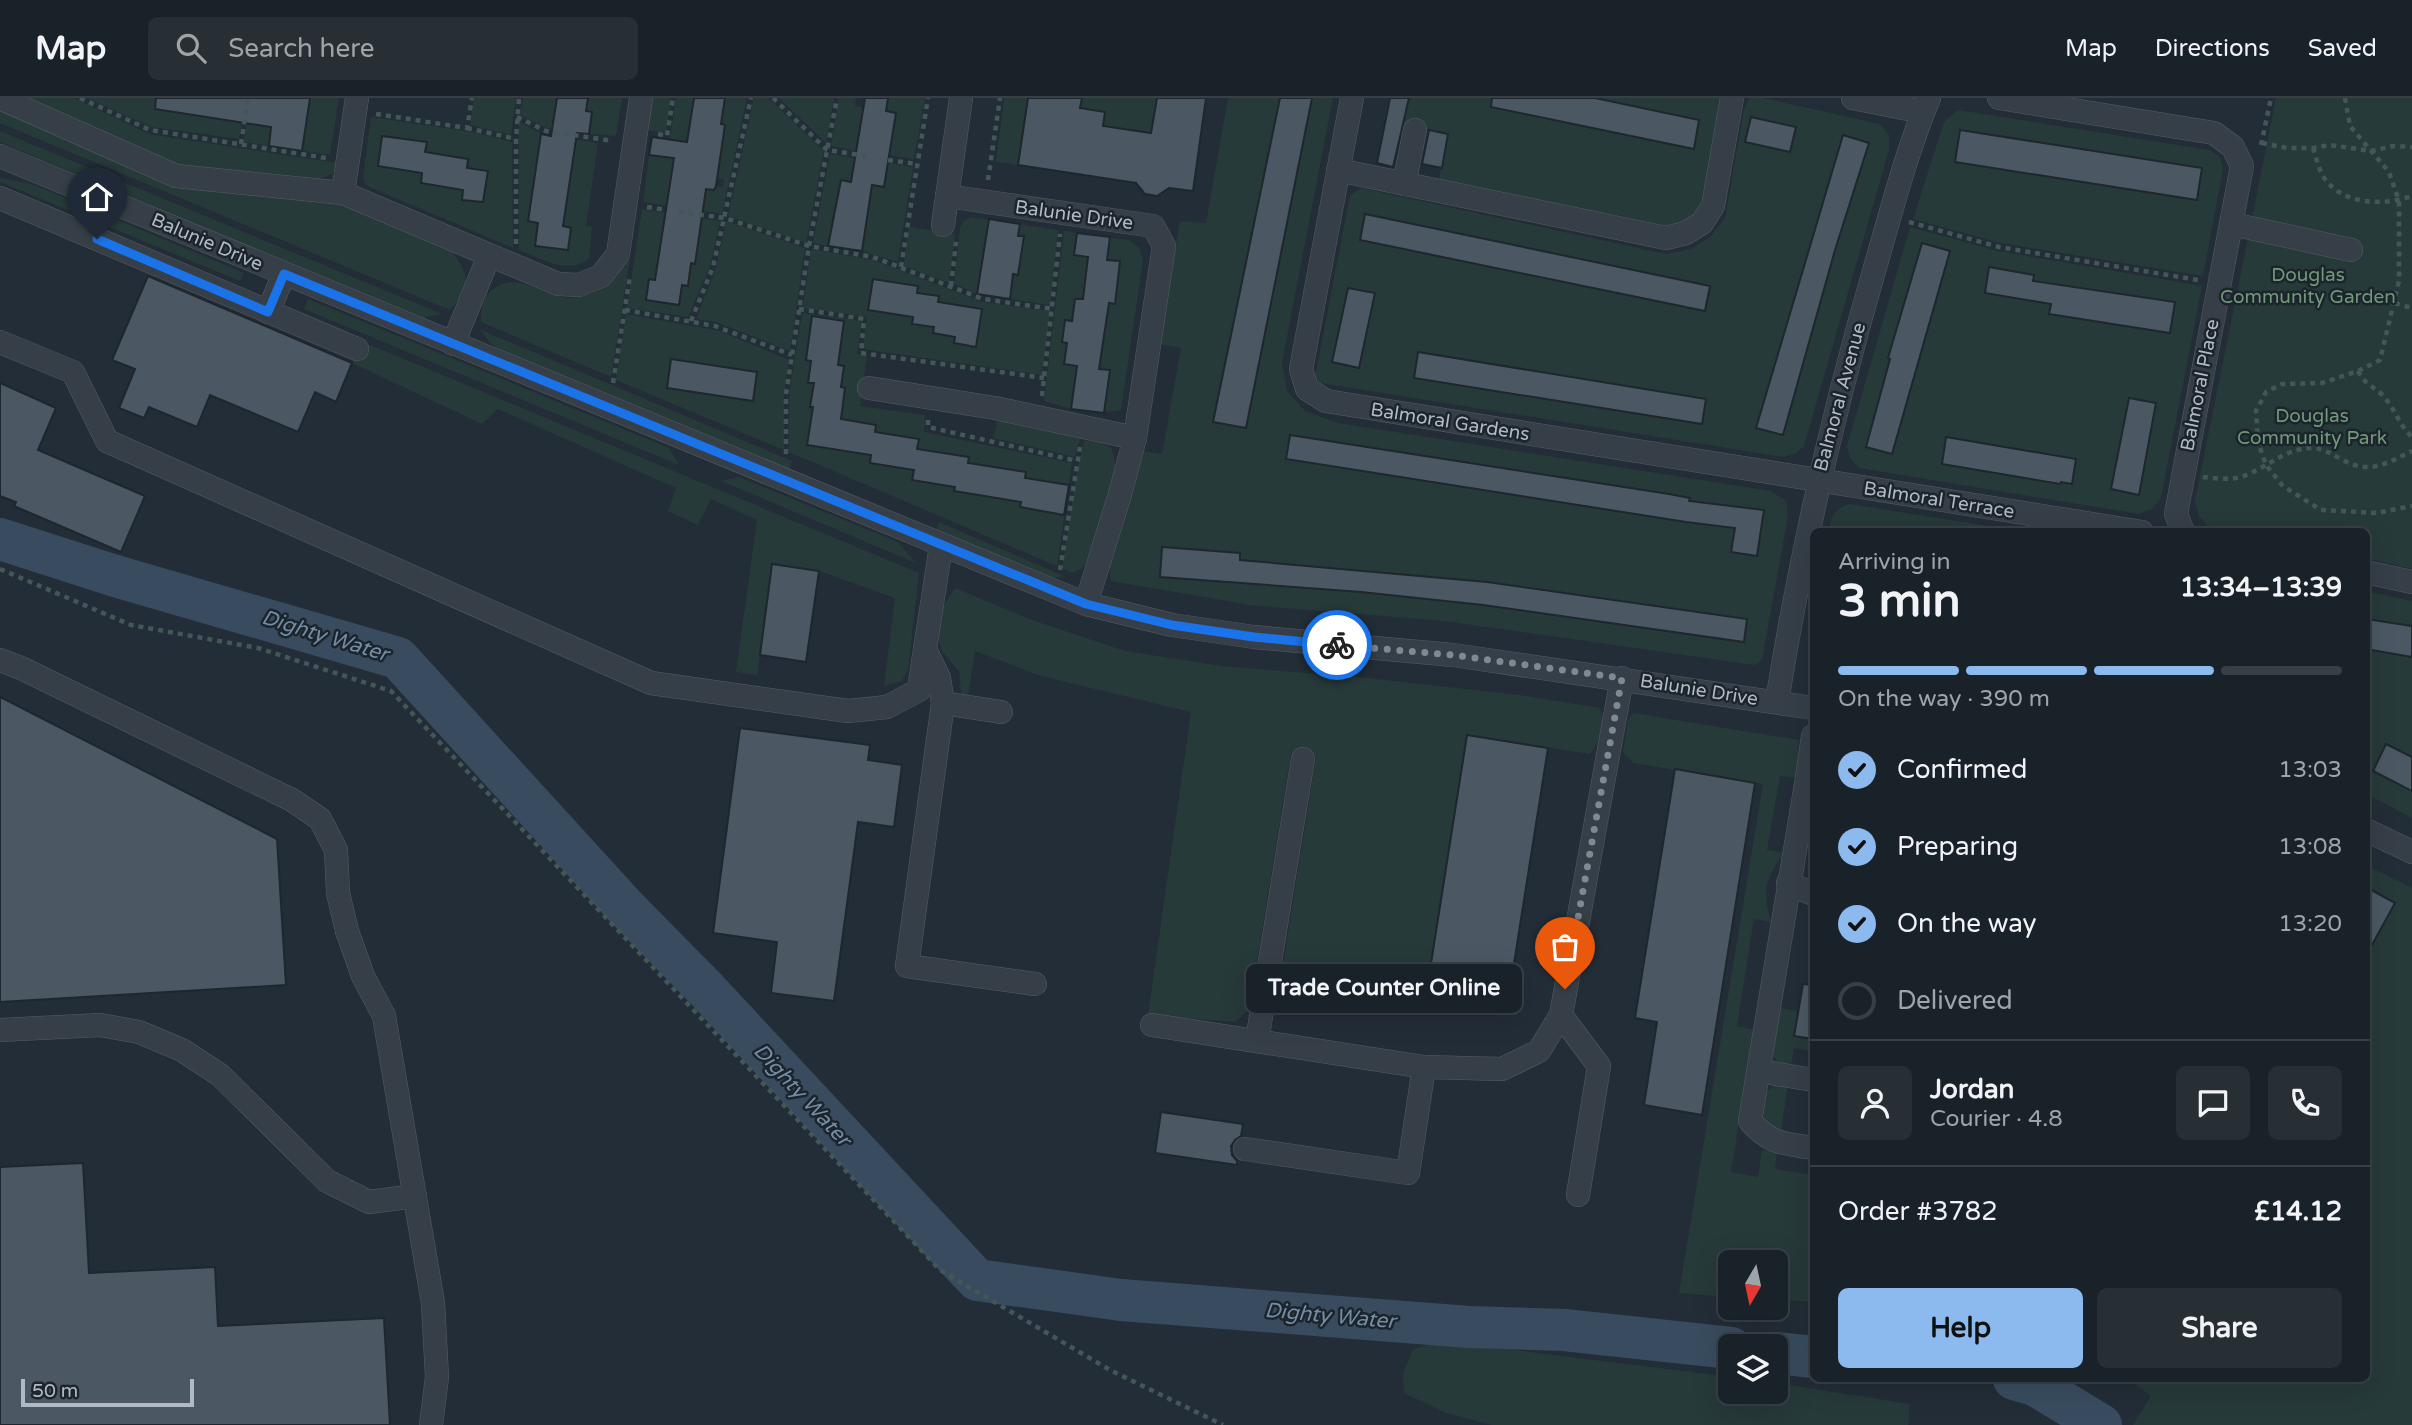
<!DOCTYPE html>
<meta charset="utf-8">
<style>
:root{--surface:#1a2229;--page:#272f35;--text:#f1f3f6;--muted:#9fa4a8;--line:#383f46;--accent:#8cbaee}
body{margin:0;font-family:"Varela Round",sans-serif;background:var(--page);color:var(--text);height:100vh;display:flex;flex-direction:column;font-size:26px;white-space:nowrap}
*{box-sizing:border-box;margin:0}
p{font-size:23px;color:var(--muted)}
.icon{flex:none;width:38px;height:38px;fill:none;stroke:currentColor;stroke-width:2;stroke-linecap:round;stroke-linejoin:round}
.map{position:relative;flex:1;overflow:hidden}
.sheet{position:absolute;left:1810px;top:430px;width:560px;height:854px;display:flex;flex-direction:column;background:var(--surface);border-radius:10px;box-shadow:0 7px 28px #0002,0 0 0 2px var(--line)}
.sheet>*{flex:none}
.needle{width:46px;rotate:189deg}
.buttons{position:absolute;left:1718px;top:1152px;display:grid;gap:14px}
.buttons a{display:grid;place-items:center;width:70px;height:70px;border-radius:10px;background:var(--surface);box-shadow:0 7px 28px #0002,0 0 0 2px var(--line);font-size:35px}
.scale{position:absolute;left:21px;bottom:18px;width:173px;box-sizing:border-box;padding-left:7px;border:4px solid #b1bac4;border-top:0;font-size:19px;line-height:24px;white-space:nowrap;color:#b1bac4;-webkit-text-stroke:5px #1c242c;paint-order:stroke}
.pin{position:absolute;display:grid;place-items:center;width:60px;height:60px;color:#fff;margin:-72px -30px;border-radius:50% 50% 50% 0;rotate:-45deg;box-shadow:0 0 7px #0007}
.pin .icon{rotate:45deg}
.courier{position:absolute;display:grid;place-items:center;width:70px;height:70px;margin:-35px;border:5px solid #1a73e8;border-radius:50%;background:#fff;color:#222;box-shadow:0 2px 9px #0007}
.bubble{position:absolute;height:49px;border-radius:10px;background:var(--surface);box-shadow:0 7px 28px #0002,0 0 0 2px var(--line);font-size:23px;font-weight:700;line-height:49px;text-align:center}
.summary em{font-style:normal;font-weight:700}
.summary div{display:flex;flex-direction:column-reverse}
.summary{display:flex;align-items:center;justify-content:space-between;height:119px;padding:0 28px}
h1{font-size:46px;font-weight:700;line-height:52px}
.bar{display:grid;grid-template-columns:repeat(4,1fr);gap:10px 7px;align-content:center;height:84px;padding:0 28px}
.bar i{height:9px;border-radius:5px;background:var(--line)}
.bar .selected{background:var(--accent)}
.bar p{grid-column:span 4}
.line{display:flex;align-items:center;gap:18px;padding:0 28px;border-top:2px solid var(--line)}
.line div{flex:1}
.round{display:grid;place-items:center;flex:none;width:74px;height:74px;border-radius:10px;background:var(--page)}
ol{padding:0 28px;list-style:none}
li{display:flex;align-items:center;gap:21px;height:77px}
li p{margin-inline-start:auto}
li .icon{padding:7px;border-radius:50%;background:var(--accent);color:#111;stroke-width:4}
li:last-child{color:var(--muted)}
li i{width:38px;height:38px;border:4px solid var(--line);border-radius:50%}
.button{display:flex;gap:14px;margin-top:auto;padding:14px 28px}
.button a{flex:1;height:80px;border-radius:10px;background:var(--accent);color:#111;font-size:28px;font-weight:700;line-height:80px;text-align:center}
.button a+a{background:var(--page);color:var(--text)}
header{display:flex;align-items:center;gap:42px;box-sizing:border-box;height:98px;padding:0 35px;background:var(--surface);border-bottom:2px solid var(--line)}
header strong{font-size:33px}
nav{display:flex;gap:38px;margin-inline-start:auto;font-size:24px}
.search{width:490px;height:63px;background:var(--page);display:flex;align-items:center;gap:18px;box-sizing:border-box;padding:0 24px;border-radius:10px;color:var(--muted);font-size:26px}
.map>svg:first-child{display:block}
</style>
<header>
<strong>Map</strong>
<div class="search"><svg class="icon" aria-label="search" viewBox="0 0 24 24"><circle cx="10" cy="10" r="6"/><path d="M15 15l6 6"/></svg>Search here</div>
<nav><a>Map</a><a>Directions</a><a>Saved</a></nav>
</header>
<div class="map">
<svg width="2412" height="1327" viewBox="0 0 2412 1327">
<rect width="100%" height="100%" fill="#232d37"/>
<g fill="#263a39">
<path d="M27,0H74L149,36L337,65L332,76L320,81L182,69Z"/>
<path d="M87,0H245L239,41L151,29Z"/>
<path d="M250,0H339L330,57L244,44Z"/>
<path d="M474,0H516L511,37L470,27Z"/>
<path d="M523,0H557L556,9L562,10L559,32L547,30L520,17Z"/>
<path d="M588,0H622L616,38L589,36L592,14L586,13Z"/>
<path d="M652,0H671L666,35L647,32Z"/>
<path d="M676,0H694L691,21L694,22L667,108L643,104L649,57L667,59Z"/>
<path d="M725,0H747L722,116L703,113L706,91L714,92L715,88L723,89L724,82L716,80L725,28L721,26Z"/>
<path d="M754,0H768L824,53L806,145L728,118Z"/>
<path d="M779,0H834L826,45Z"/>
<path d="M839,0H856L855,8L864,9L856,53L831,48Z"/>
<path d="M888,0H925L914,61L889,57L896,15L886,13Z"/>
<path d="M1004,0H1028L1018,67L996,64Z"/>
<path d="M1082,0H1157L1151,35L1138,55L1141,33L1103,28L1105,14L1080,10Z"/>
<path d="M1228,0H1333L1282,265L1287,293L1305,313L1338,325L1771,393L1786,403L1788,418L1762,562L1755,567L1444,523L1250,507L1111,483L1109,466L1143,353L1162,356L1181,250L1159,246L1180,123L1206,125Z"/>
<path d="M1389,0H1723L1704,108L1692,122L1673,129L1611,116L1593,118L1438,86L1448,36L1384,22Z"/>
<path d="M1749,0H1763L1880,26L1889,37V52L1804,348L1795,356L1783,359L1320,285L1315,279L1350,97L1361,90L1666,156L1691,151L1710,139L1725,120L1744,11Z"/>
<path d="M2276,0H2412V471L2366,460V434H2242L2207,427L2199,418L2195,403Z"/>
<path d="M0,11L179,90L334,103L451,153C470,174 471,191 450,212L0,25Z"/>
<path d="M1958,12L2209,52L2220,59L2223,72L2203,178L2000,145L1913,121L1944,24Z"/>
<path d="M371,19L472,34L512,44L513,150L367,88L363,80Z"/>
<path d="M519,23L541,36L528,123L538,125L535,148L568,152L571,130L563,128L576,41L598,45L586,128L592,129L589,161C566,177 543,161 519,152Z"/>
<path d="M0,33L442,216L423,220L0,44Z"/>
<path d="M830,56L855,60L851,84L841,82L837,105L840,125L832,124L828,148L813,145Z"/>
<path d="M888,65L913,69L898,164L862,153L872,87L884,89Z"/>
<path d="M0,80L32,86L244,175L240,183L0,84Z"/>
<path d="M642,111L666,115L655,182L646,202L679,207L682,187H688L691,165H695L699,120L720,123L710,168L688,219L627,210Z"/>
<path d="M971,119L1058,132L1050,207L977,196L954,186L960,130L964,123Z"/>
<path d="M726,123L805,150L790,253L716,224L696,221L716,170Z"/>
<path d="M909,129L955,136L949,185L904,168Z"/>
<path d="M1910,129L1998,153L2202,188L2161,400L2152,411L2139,416L1859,370L1850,360L1847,348Z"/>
<path d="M1064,133L1129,142L1139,150L1143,162L1121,312C1094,317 1070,311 1044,303Z"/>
<path d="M811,151L873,162L983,204L1050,213L1042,277L863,251L867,219L803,210Z"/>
<path d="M630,160L611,279L481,224C481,211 483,197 495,190C521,173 541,199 568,200C574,200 584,198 590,196C608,189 618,174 630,160Z"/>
<path d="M308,201L669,350L679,367L304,211Z"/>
<path d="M802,215L862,223L857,256L867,258L860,308L925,317L924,334L1072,365L1057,468L789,354V297Z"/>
<path d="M626,216L720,233L789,262L784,297V352L616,282Z"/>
<path d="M481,232L792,363L789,372L499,252L488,243Z"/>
<path d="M363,244L919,475L908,572L902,583L884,588L895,500L819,473L772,467L757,577L736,574L757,422L711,401L698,427L668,413L676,390L498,311L482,326L352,265Z"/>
<path d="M997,323L1080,340L1075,359L994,340Z"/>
<path d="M1085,342L1104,346L1112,351L1116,371L1087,464L1081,471L1073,475L1062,470L1079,363Z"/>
<path d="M739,379L898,444L916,465L721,383Z"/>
<path d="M1849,406L2027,434H1829C1831,419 1834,411 1849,406Z"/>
<path d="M939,424L1066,479L1049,480L936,433Z"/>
<path d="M955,490L1032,522L1125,553L1222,568L1358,579L1520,597L1600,610C1607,625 1600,644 1590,656L1467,637L1426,897L1282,873L1316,659L1291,655L1249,912L1235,924L1148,917L1191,614L1041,578L975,553L968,599L961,595L959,573L942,553L938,541L942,510Z"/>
<path d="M2366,493L2412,503V720L2366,696Z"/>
<path d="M1633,615L1799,642L1797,680L1780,678L1767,752L1784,755C1765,781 1762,793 1771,824L1754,821L1737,928L1754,932L1731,1074L1758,1079L1762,1052L1777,1054L1775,1071L1813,1077V1204L1776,1202V1164H1731V1199L1679,1195L1763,686L1633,665L1623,654L1628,622Z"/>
<path d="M2366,767L2412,790V1327H2133L2151,1298L2129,1281H2366Z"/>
<path d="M1780,910L1798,913L1813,941V953L1794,950L1790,973L1779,968L1772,955Z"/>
<path d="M1788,985L1781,1034C1758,1024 1763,1016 1766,994L1776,986Z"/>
<path d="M1433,1246L1515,1252L1731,1279V1293H1776V1285L1910,1306L1908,1327H1492L1446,1315L1404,1295L1403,1276L1413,1251Z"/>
</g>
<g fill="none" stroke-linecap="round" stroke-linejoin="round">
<g stroke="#394c5f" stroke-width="42">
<path d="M0,441L112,477L398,560L626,810L705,890L977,1182L1121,1202L1469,1229L1564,1232L1731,1250"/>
<path d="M1776,1255L1813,1259"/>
<path d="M2014,1281L2035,1287L2101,1327"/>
</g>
</g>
<g fill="#4b5863" stroke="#1e262e" stroke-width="2">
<path d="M156,0H310L302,53L269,48L271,29L155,11Z"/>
<path d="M557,0H588L586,13L592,14L589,36L577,35L563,128L571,130L568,152L535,148L538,125L528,123L541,36L551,38Z"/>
<path d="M694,0H725L721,26L725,27L716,88L714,92L706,91L695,166L691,165L688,188L682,187L679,207L646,202L649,181L655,182L674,60L649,57L652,39L687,44Z"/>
<path d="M865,0H888L886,13L896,15L884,89L872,87L862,153L828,148L841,82L851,84Z"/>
<path d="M1028,0H1082L1080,10L1105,14L1103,28L1151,35L1157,0H1206L1193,93L1169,90L1157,98L1145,96L1136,85L1018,67Z"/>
<path d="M1280,0H1312L1246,330L1213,324Z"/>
<path d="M1390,0H1409L1393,69L1377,65Z"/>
<path d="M1492,0H1595L1699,22L1694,51L1491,9Z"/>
<path d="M1751,19L1796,29L1790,54L1745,44Z"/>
<path d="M1429,32L1448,36L1442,70L1422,66Z"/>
<path d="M1960,32L2202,70L2197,102L1955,64Z"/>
<path d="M1843,37L1869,45L1835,152L1783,337L1756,330Z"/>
<path d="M382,38L427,44L425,54L468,61L467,70L488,73L483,104L462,102L463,92L421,85L422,75L378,68Z"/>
<path d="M1365,116L1710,188L1705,213L1360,142Z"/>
<path d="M989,121L1020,126L1018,138H1024L1018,177L1013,176L1010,201L977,196Z"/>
<path d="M1077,135L1110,139L1107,162L1120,163L1115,206L1109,205L1099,271L1110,272L1104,315L1071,311L1077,268L1064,266L1067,245L1062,244L1065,222L1072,223L1075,201H1083L1088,159L1074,157Z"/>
<path d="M1922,145L1950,153L1892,356L1866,349L1890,261L1888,260Z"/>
<path d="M1989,169L2034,177L2033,183L2175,204L2170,235L2049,216L2051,206L1985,195Z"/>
<path d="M148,178L352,265L336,304L315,294L298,334L210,297L197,329L149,309L144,320L119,310L135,271L112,262Z"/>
<path d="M873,181L918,188L917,195L939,198L938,204L982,211L976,249L954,245L955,239L933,235L934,229L912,226L913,219L868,212Z"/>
<path d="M1348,190L1375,195L1359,270L1332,264Z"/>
<path d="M812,218L844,223L838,267L844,268L841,289L845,290L841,321L876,327L875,334L919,341L917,351L969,359L968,365L1026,374L1025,380L1069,387L1064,417L1020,409L1021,404L954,393L955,389L912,382L914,372L870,365L871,357L807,347L813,309H810L814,285H808L811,263L806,262Z"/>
<path d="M1418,254L1706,301L1702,326L1414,280Z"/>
<path d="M671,261L757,274L753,303L667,290Z"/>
<path d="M0,285L56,310L38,352L145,398L121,454L14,408L16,404L0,398Z"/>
<path d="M2129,300L2156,305L2139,397L2111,391Z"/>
<path d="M1290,337L1669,396L1690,400L1689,403L1764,412L1757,458L1731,454L1735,430L1686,424L1286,361Z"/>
<path d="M1946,339L2076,361L2072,386L2061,384L2060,386L1942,366Z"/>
<path d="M1162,449L1240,455V462L1487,484L1747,521L1744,544L1483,507L1361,494L1160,479Z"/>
<path d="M772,466L819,473L806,564L760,557Z"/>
<path d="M2366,521L2412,528V559L2366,551Z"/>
<path d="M0,599L277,741L286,887L0,904Z"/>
<path d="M740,630L870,647L868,662L902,667L894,729L858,724L834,903L771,895L777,844L713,835Z"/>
<path d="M1467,637L1548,650L1507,910L1426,897Z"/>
<path d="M2386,646L2412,659V693L2373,673Z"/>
<path d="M1675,671L1755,685L1702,1017L1644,1007L1657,924L1635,920Z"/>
<path d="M2366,789L2395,805L2366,858Z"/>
<path d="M1803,886L1813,887V941L1794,938Z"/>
<path d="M1161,1014L1243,1026L1241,1038L1235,1042L1231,1048L1232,1057L1237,1063V1067L1155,1055Z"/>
<path d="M83,1065L89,1175L215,1169L218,1228L384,1220L390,1327H0V1069Z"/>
</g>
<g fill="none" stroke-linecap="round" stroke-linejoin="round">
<defs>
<g id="minor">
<path d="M0,0L176,78L343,95L558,186L579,187L601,178L618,156L641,0"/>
<path d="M1352,0L1301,271L1307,291L1326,303L2142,434"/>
<path d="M1853,0L1923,14"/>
<path d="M1999,0L2214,35L2233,49L2242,68L2176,416L2183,434"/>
<path d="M0,58L1086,506L1172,527L1254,539L1453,557L1813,610"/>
<path d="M1338,72L1666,140L1686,135L1702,125L1713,108L1732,0"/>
<path d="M1404,86L1415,32"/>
<path d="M343,95L357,0"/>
<path d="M947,98L1153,128L1164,148L1135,340L1120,396L1086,506"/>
<path d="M0,100L357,251"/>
<path d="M2232,126L2351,152"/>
<path d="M943,127L961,0"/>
<path d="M268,214L284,176"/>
<path d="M0,244L73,274L107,343L651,585L848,613L887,609L919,592L925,551"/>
<path d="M453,246L489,158"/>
<path d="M869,290L995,310L1135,340"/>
<path d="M941,448L925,551L939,580L943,605L907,868L1035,886"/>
<path d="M2366,474L2412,484"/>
<path d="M0,562L21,570L292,702L320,721L336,752L338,795L347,833L363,878L384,918L433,1205L437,1279L431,1327"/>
<path d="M1777,604C1800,458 1833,315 1874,173C1891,115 1906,55 1929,0"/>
<path d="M943,605L1001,614"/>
<path d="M1807,680L1813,638"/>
<path d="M1813,681L1807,680L1750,1023C1771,1047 1784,1045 1813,1050"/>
<path d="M2366,732L2412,754"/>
<path d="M1788,785L1813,796"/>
<path d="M1561,917L1599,968L1578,1097"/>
<path d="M1152,927L1424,969L1502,971L1539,953L1561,917L1622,580"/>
<path d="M0,932L100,927L139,934L182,952L220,977L327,1083L369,1104L415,1098"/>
<path d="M1257,943L1303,661"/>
<path d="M1759,973L1813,982"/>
<path d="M1245,1051L1408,1075L1424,969"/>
</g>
</defs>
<use href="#minor" stroke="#545d65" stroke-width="24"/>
<g stroke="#445757" stroke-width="4.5" stroke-dasharray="5 5" stroke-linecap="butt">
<path d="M80,0L150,32L326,60"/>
<path d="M773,0L827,52L866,58"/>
<path d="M2345,0L2350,28L2389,74L2399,103V183L2380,262L2358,273L2322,285L2282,286L2266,294L2256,313L2258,344L2266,367L2283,388L2321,412L2377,415L2412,408"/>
<path d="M376,16L467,30L472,0"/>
<path d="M517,19L546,33L613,43"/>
<path d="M467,30L516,41"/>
<path d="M658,36L667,38L673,0"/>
<path d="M2262,45L2287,50H2313L2330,47L2371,53L2394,48L2412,49"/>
<path d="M241,46L248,0"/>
<path d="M2261,47L2271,0"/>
<path d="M2313,50C2316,59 2319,73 2325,81C2344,107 2384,108 2412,98"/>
<path d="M888,62L917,66"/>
<path d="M988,82L1000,0"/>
<path d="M647,109L666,112"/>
<path d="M679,114L725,120L809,148L873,159L983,201L1053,211"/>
<path d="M1909,124L1999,149L2198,182"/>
<path d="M516,146V41L519,0"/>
<path d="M901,169L928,0"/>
<path d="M951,188L956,144"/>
<path d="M2395,205L2412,210"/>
<path d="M799,211L864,221L861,255L1044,280"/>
<path d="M625,212L715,228L792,257"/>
<path d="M691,223L713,169L751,0"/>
<path d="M2358,273C2366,289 2377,289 2386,301C2396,314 2400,328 2412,339"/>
<path d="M613,285L630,178"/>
<path d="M1042,298L1060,136"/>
<path d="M928,322V329L1077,363"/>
<path d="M786,356V296L809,148L837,0"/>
<path d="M2203,379C2213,380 2226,382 2236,380C2262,375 2283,350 2311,350C2323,350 2331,356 2341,361C2369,377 2386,366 2412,353"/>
<path d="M0,471L131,527L258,550L391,593L940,1172L1110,1272L1223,1327"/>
<path d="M1060,472L1080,349"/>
</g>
<use href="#minor" stroke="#363f48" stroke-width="23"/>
</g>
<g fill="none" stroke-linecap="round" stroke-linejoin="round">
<path stroke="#7f8993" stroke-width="7" stroke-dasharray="0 12.6" d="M1337,547L1453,557L1622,580L1565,891"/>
<path stroke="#1a73e8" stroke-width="9" d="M97,141L268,214L284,176L1086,506L1172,527L1254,539L1337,547"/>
</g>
<g text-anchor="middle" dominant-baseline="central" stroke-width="5" stroke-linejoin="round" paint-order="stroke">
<g font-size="19" fill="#b1bac4" stroke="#1c242c">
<text transform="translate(1074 117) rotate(8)">Balunie Drive</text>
<text transform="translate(207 144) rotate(23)">Balunie Drive</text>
<text transform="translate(2200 287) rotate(-79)">Balmoral Place</text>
<text transform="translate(1840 299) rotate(-75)">Balmoral Avenue</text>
<text transform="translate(1450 324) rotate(9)">Balmoral Gardens</text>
<text transform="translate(1939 402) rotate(9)">Balmoral Terrace</text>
<text transform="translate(1699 592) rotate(9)">Balunie Drive</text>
</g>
<g font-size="19" fill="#719877" stroke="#1c242c">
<text x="2308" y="177">Douglas<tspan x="2308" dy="22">Community Garden</tspan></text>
<text x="2312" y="318">Douglas<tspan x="2312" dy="22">Community Park</tspan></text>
</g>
<g font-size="21" font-style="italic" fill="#748da5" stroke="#1c242c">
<text transform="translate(325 538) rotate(17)">Dighty Water</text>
<text transform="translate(802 997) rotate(47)">Dighty Water</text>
<text transform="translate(1330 1218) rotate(5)">Dighty Water</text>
</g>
</g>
</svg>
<div class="buttons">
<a><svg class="needle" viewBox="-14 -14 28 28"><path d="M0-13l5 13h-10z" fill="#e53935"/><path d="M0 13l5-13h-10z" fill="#9fa4a8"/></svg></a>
<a><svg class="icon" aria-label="layers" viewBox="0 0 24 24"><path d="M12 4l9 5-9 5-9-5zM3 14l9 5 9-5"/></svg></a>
</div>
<div class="scale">50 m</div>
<div class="pin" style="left:1565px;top:891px;background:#ea580c"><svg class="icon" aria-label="bag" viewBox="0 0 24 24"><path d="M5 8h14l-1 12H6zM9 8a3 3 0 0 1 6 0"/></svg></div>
<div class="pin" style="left:97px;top:141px;background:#1f2937"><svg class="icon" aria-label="home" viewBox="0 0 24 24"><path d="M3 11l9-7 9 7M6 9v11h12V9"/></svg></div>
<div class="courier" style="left:1337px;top:547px"><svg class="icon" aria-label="bike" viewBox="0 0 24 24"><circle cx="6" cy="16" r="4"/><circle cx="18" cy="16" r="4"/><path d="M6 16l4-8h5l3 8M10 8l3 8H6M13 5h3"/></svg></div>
<div class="bubble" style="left:1246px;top:866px;width:276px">Trade Counter Online</div>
<section class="sheet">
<div class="summary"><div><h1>3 min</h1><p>Arriving in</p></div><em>13:34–13:39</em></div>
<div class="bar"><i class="selected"></i><i class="selected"></i><i class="selected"></i><i></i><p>On the way · 390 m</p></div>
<ol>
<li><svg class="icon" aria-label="check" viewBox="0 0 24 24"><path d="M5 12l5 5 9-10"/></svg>Confirmed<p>13:03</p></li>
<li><svg class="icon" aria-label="check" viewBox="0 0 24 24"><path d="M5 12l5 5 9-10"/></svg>Preparing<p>13:08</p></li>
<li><svg class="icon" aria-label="check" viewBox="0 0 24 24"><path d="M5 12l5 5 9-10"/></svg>On the way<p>13:20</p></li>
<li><i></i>Delivered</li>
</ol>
<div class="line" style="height:126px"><a class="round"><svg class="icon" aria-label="person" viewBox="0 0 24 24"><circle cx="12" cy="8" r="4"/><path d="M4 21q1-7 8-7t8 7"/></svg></a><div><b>Jordan</b><p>Courier · 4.8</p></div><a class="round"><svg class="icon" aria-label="chat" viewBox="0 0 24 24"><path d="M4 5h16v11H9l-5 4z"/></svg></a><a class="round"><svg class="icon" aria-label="phone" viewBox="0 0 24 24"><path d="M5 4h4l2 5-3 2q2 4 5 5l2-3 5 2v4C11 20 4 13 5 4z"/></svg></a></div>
<div class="line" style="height:91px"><div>Order #3782</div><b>£14.12</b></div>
<div class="button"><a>Help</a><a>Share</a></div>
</section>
</div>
